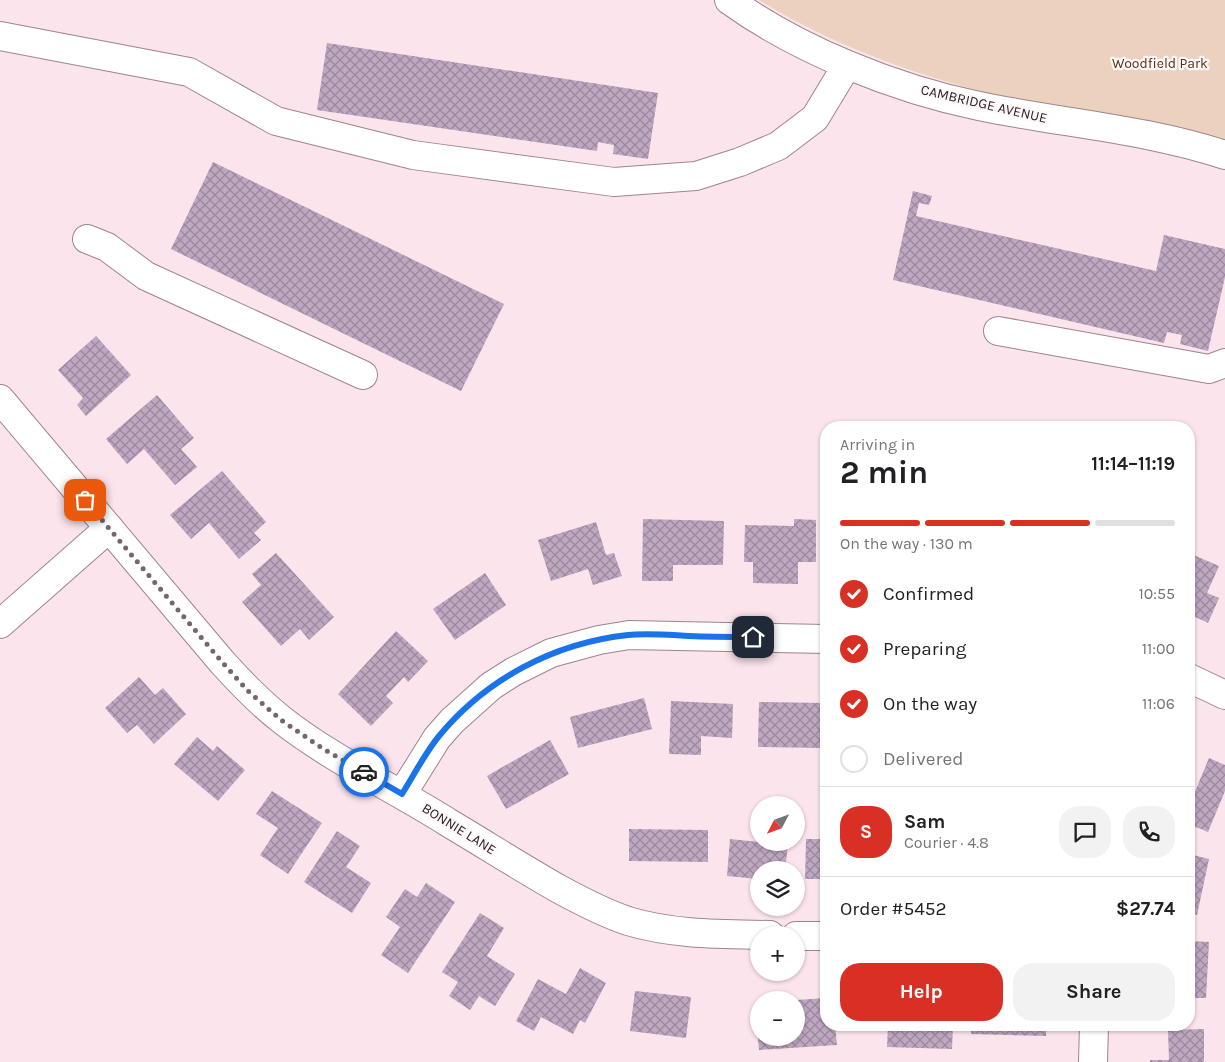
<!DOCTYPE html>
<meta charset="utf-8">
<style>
:root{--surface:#fff;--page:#f2f2f2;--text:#202124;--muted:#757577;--line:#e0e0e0;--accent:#d93025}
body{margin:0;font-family:Karla,sans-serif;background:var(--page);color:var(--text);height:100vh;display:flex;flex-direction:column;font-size:19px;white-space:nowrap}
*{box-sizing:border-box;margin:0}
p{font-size:16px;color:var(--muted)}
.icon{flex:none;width:28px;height:28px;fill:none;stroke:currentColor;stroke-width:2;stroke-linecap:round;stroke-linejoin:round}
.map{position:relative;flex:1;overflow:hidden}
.panel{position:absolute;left:820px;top:421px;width:375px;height:610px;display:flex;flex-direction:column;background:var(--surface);border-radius:20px;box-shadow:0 1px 4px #0004}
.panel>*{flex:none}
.needle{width:32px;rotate:229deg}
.buttons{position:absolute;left:750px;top:796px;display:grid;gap:10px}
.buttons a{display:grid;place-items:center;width:55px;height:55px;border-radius:50%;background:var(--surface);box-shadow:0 1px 4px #0004;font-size:25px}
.pin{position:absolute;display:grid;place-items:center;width:42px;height:42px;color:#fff;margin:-21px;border-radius:10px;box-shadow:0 2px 8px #0006}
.courier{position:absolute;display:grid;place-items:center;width:50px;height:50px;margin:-25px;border:4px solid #1a73e8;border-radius:50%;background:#fff;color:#222;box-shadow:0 1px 6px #0007}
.headline em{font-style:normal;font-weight:700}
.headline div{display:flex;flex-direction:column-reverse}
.headline{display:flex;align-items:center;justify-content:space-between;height:85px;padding:0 20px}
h1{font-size:32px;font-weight:700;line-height:38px}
.bar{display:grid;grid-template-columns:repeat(4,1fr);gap:8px 5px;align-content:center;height:60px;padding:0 20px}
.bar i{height:6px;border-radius:4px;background:var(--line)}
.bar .on{background:var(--accent)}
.bar p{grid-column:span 4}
.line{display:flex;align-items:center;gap:12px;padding:0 20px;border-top:1px solid var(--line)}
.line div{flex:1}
.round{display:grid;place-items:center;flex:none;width:52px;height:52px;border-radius:20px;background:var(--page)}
ol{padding:0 20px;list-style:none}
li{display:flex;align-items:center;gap:15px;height:55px}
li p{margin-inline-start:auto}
li .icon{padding:5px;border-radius:50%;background:var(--accent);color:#fff;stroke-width:4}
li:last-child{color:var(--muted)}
li i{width:28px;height:28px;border:2px solid var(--line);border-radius:50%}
.button{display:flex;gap:10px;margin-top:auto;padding:10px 20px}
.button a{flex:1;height:58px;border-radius:20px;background:var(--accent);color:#fff;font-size:20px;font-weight:700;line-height:58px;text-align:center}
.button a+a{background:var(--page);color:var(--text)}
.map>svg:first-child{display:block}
</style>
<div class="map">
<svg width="1225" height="1062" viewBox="0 0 1225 1062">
<defs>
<pattern id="building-cross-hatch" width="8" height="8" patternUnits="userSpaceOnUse" patternTransform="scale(1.25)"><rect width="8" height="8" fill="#bea7c0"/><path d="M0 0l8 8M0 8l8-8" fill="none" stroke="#9b889c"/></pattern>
</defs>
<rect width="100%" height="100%" fill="#fce4ec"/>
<path fill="#ecd2be" d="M759,0H1225V140C1170,124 1113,120 1057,109C954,88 849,56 759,0Z"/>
<g fill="url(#building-cross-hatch)">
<path d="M327,43L658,93L648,159L613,154L614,145L598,142L597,151L317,110Z"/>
<path d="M213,162L504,304L461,391L171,249Z"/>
<path d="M913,191L932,196L929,205L919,203L916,216L1156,271L1164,235L1225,249V277L1208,351L1180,344L1182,335L1167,332L1164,343L893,280Z"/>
<path d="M96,336L131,375L86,416L77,405L83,398L58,370Z"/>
<path d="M157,395L194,438L181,449L197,467L175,485L144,449L127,464L106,439Z"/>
<path d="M222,471L266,522L254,533L261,540L239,559L209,523L191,539L170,515Z"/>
<path d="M643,519L724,521L723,565H673V581H642Z"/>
<path d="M794,519L816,520V562H798V584L753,583V562H744L745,525L794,526Z"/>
<path d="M596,522L606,555L614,553L622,576L593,585L588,569L551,581L538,540Z"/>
<path d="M276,553L334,617L309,640L300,629L281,646L242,602L261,585L252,574Z"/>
<path d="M1189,553L1219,566L1207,593L1219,598L1208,623L1189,614Z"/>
<path d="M485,573L506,605L455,640L433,609Z"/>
<path d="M396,631L428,661L408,682L404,677L386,696L393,703L371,726L338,694Z"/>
<path d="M139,677L155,695L163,688L186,714L154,744L137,725L127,733L105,708Z"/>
<path d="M644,698L652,729L578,748L570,717Z"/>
<path d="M671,701L733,704L732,738L701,736V755L669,754Z"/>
<path d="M759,702L824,703L823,748L758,747Z"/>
<path d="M197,737L213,751L217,746L245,770L218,801L174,764Z"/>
<path d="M550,740L569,774L506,809L487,776Z"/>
<path d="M1209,758L1225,765V791L1208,832L1189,824V806Z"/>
<path d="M272,791L322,823L288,874L260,855L278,828L256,814Z"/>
<path d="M629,829L708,830V862L629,861Z"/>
<path d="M337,831L360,846L346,867L371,883L352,913L304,882Z"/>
<path d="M730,839L788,845L785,870H759V879L727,876Z"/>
<path d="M806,839H826V879H805Z"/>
<path d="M1189,854L1209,859L1197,915L1189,913Z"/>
<path d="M426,883L455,902L408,973L381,955L400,927L386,917L405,889L417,897Z"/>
<path d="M480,913L504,928L487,956L515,974L495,1006L479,996L470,1010L449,996L458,982L442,972Z"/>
<path d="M1189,941L1209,942L1206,998H1189Z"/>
<path d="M580,968L606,983L585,1023L580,1020L573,1034L541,1017L534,1031L516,1021L538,979L566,994Z"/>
<path d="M635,991L691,997L686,1038L630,1031Z"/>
<path d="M826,998V1025H835L837,1045L759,1050L758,1038H796V1000Z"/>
<path d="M755,1003H759V1030H757Z"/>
<path d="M888,1025H953L952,1049L887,1047Z"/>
<path d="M971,1025H1046V1036L971,1034Z"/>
<path d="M1204,1029V1062H1150V1060H1169L1168,1030Z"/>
</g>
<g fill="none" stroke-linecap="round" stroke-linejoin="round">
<defs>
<g id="minor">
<path d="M729,0C798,50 896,89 979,106C1061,123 1146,129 1225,155"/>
<path d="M0,36L189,72L276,121L413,155L614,182L696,176L740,162L778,146L815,118L847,65"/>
<path d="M87,239L107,247L146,276L363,375"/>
<path d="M998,331L1209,369L1225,363"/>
<path d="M0,399L222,662C241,683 260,703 282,720C333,760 394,788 449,823C486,845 522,868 559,889C581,901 604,913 628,921C674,935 723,934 770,935"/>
<path d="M0,624L109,528"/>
<path d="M1189,678L1225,695"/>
<path d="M402,794L437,738L452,721L491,686L513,672L551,653L599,640L629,635L826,639"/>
<path d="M796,936H826"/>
<path d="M1093,1062L1094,1025"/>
</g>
</defs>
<use href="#minor" stroke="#9f848d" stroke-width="30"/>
<use href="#minor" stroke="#fff" stroke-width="28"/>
</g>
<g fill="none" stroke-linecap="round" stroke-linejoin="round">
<path stroke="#75666b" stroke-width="5" stroke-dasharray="0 9" d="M85,500L222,662L248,691L281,720L325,750L364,772"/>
<path stroke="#1a73e8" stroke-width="6" d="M364,772L402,794C414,775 425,753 439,736C486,679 554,643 628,635C648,633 669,635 689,636C710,637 732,637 753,637"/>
</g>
<g text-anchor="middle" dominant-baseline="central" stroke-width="4.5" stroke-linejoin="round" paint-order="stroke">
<g font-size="14" fill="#58320d" stroke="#fdf7f9">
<text x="1160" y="63">Woodfield Park</text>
</g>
<g font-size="14" fill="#2d2226" stroke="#fdf7f9">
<text transform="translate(984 104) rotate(13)">CAMBRIDGE AVENUE</text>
<text transform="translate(459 829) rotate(32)">BONNIE LANE</text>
</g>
</g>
</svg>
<div class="buttons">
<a><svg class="needle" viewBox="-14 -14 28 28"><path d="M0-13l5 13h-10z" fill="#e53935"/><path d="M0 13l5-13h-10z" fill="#757577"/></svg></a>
<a><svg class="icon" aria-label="layers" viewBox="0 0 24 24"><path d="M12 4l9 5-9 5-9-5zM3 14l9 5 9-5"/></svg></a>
<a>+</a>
<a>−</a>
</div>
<div class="pin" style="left:85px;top:500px;background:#ea580c"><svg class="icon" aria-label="bag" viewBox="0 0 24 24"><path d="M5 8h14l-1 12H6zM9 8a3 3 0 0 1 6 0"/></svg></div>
<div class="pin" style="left:753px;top:637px;background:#1f2937"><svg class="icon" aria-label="home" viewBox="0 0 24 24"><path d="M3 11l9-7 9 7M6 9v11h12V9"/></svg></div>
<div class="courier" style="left:364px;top:772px"><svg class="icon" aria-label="car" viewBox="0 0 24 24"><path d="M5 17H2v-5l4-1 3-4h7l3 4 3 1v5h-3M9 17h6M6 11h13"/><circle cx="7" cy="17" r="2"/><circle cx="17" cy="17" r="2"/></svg></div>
<section class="panel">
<div class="headline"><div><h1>2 min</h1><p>Arriving in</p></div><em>11:14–11:19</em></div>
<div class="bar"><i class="on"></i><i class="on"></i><i class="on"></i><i></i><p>On the way · 130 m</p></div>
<ol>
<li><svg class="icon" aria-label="check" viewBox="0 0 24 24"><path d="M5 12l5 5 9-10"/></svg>Confirmed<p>10:55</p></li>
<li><svg class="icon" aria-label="check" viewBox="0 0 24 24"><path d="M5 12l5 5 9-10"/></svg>Preparing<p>11:00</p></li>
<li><svg class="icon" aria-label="check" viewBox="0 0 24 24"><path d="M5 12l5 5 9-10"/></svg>On the way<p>11:06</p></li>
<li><i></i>Delivered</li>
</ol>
<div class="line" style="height:90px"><b class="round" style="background:var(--accent);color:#fff">S</b><div><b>Sam</b><p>Courier · 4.8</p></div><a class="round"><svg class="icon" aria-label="chat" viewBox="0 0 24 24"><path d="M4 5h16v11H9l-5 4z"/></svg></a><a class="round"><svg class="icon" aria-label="phone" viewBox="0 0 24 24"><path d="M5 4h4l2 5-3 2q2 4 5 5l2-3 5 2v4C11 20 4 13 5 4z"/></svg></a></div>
<div class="line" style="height:65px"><div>Order #5452</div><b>$27.74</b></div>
<div class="button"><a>Help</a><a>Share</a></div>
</section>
</div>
